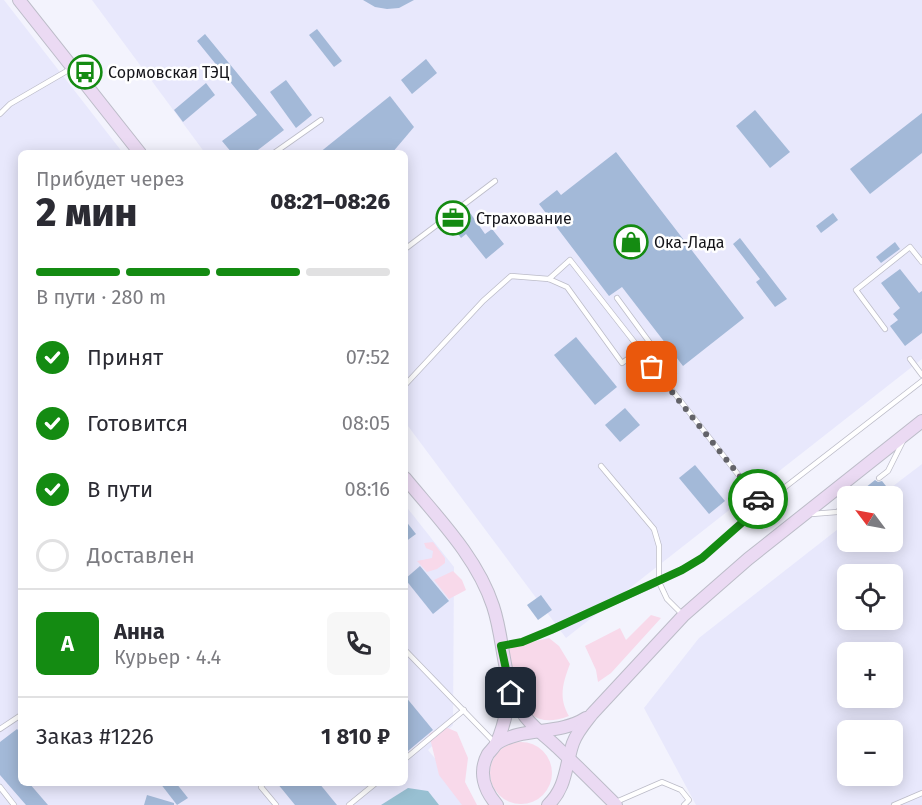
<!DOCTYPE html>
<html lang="ru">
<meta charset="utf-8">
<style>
:root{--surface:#fff;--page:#f7f7f7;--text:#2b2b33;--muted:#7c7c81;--line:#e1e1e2;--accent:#148b12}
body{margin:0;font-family:"Fira Sans",sans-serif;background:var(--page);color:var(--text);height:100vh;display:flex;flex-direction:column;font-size:22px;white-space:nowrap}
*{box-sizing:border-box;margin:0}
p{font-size:20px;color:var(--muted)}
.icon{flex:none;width:33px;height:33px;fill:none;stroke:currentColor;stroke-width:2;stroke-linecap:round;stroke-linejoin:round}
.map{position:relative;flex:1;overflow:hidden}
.drawer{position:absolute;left:18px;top:150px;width:390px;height:636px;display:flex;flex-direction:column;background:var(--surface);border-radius:9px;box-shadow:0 3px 15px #0003}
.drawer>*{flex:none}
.needle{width:39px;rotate:302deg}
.fabs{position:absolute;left:837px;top:486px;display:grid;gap:12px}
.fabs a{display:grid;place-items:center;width:66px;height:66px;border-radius:9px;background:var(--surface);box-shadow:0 3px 15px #0003;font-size:30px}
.pin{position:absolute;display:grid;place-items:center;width:51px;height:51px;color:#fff;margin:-26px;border-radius:12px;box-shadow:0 3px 9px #0006}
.courier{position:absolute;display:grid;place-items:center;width:60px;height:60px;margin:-30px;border:4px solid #148b12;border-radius:50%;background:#fff;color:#222;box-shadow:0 2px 8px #0007}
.summary em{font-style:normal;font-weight:800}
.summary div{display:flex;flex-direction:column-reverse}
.summary{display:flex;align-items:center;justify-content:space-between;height:102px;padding:0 18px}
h1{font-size:39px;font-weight:800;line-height:45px}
.bar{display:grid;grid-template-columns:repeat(4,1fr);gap:9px 6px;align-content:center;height:72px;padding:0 18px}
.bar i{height:8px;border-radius:4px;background:var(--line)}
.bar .selected{background:var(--accent)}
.bar p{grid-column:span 4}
.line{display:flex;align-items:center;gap:15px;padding:0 18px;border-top:2px solid var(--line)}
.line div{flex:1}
.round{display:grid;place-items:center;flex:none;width:63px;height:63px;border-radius:9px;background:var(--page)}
ol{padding:0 18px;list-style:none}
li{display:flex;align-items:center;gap:18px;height:66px}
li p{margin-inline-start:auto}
li .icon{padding:6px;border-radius:50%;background:var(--accent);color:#fff;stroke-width:4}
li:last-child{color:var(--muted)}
li i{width:33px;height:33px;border:3px solid var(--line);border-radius:50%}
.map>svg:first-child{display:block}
</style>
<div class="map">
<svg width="922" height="805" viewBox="0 0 922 805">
<rect width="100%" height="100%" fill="#f3f3fd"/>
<g fill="#e8e8fc" fill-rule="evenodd">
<path d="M0,0H4L123,153H21V783H405V505L454,567L453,725L428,750L474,805H0Z"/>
<path d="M92,0H922V359L566,638L405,422V153H205Z"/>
<path d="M922,464V805H696L644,708L699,638L847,522L848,542H892V496H880ZM848,574H892V620H848ZM848,652H892V698H848ZM848,730H892V776H848Z"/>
</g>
<g fill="#f8d9ea">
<path d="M433,542L445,558V563L437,569L427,572L417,561L432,558L433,551L426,548L424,543Z"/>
<path d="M453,571L462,580L466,590L449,599L434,580Z"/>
<path d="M651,615L661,618L611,673L598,682L596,670L585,646L620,628L626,640Z"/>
<path d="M549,638L559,646L570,664C563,682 558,698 569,716C520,735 517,687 505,652L515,646Z"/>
<path d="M443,726L457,732L468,758L465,782L477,805H462L439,775L429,734Z"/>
<circle cx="521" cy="773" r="31"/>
</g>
<path fill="#98c0d2" d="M408,788L428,791L439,805H381Z"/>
<g fill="#a3b9d8">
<path d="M363,0H414L399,8L387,9L375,7Z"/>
<path d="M317,29L342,61L334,67L309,35Z"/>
<path d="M205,34L284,130L254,153H232L222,141L257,115L197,41Z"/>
<path d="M426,59L437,73L412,94L401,80Z"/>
<path d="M286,80L312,115L296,128L270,92Z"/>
<path d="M206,83L215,95L183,122L174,110Z"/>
<path d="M390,96L414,127L392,153H319Z"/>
<path d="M755,110L790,152L770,168L736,126Z"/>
<path d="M922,113V153L870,194L850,169Z"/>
<path d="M616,152L744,318L683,366L622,287L609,296L539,204L557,190L561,195Z"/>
<path d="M468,210L485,234L492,229L504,244L486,259L466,234L461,238L450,223Z"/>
<path d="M833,213L838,220L821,233L816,226Z"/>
<path d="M740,238L787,299L775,307L756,282L760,279L733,244Z"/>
<path d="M895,242L900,249L881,263L876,257Z"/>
<path d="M900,269L919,293L922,291V333L905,346L890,326L898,320L893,314L900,308L881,283Z"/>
<path d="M576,337L617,387L595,405L554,355Z"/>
<path d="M625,408L640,425L620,442L605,425Z"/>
<path d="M695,465L725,501L709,514L679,478Z"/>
<path d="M875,480L878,482L882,481L886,486L873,496H855Z"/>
<path d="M405,520L416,534L405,542Z"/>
<path d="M420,566L449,601L433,614L405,579Z"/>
<path d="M541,595L552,610L538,620L527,605Z"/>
<path d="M405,696L433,730L408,751L405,748Z"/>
<path d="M17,729L21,733V783H29L48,805H26L0,775V742Z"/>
<path d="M160,783H176L188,798L177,805Z"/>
<path d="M277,783H319L337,805H295Z"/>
<path d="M147,795L174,803V805H144Z"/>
</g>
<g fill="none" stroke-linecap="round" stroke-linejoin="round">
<defs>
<g id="lane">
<path d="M0,114L10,104L72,68"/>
<path d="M274,153L321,120"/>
<path d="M405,249L495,181"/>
<path d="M549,279L570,260L762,505"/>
<path d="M885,329L856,290L910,247L922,262"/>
<path d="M650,343L674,373"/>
<path d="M910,359L922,375"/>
<path d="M405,385L483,301L511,276L549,279L567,287L622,363L650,343L617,298"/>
<path d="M601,466L654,529L659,546V582L667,599L683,615"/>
<path d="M879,478L888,471L903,441"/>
<path d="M812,514L837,512L848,504"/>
<path d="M503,646L522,642L551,630L659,582L702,558L762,505L922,381"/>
<path d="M405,650L494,742"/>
<path d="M0,729L21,715"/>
<path d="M405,759L464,710"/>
<path d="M263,783L261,787L276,805"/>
<path d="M0,787L14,805"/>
<path d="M616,802L662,782L681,790L689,800L684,805"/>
<path d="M349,805L376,783"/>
<path d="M894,805L922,793"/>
</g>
<g id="secondary">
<path d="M19,0L140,153"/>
<path d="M405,478C437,517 477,557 493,606C505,642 501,677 522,712C531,727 545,735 557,747C577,766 597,786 616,805"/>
<path d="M496,744C523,726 558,736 586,718"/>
<path d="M497,805C484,790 478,772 488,754C491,750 495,747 497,742C504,727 507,709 511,693"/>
<path d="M548,805C567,787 565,766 573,743C577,732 585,723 592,714L684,615L748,559L922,421"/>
</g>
</defs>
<use href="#lane" stroke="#bcbcc8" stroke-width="6"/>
<use href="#secondary" stroke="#bcbcc8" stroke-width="14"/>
<use href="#lane" stroke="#fff" stroke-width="4.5"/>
<use href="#secondary" stroke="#ebdaf3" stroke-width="12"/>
</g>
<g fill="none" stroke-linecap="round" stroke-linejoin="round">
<path stroke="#636369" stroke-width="6" stroke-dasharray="0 10.8" d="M652,367L758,499"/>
<path stroke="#148b12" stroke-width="8" d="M511,693L501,646L522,642L551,630L682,570L702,558L762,505L758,499"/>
</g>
<defs>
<symbol id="bus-ring" viewBox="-11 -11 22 22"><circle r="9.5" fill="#fff" stroke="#148b12" stroke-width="1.5"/><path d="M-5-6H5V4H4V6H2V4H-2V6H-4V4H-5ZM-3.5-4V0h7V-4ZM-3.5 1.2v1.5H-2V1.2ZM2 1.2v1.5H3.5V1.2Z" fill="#148b12"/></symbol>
<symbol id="office-ring" viewBox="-11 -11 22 22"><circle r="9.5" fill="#fff" stroke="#148b12" stroke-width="1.5"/><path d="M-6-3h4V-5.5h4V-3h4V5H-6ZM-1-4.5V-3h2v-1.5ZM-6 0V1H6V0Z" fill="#148b12"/></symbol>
<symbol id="shop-ring" viewBox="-11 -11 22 22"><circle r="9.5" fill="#fff" stroke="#148b12" stroke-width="1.5"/><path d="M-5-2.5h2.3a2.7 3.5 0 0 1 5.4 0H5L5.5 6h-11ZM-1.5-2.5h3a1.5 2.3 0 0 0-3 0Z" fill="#148b12"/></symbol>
</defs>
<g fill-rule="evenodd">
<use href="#bus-ring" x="66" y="53" width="38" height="38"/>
<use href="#office-ring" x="434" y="199" width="38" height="38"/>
<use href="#shop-ring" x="612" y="223" width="38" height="38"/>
</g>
<g text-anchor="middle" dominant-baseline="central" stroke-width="5" stroke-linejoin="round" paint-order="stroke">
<g font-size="16" fill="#15151a" stroke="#fff" text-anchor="start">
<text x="108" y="72">Сормовская ТЭЦ</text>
<text x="476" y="218">Страхование</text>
<text x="654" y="242">Ока-Лада</text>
</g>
</g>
</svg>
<div class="fabs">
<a><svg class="needle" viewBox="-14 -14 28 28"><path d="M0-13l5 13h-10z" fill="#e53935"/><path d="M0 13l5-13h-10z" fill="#7c7c81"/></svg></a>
<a><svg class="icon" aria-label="locate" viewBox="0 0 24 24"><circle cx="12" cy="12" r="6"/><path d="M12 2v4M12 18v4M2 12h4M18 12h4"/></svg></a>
<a>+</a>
<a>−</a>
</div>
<div class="pin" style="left:652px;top:367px;background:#ea580c"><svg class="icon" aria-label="bag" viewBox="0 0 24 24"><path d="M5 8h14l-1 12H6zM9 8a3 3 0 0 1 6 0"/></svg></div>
<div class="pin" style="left:511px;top:693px;background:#1f2937"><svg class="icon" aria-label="home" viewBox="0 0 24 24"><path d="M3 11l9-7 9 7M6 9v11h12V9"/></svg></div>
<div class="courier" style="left:758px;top:499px"><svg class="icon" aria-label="car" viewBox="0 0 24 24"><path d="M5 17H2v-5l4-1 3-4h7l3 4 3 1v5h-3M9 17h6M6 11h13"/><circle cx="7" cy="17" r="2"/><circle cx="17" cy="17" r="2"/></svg></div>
<section class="drawer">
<div class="summary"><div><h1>2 мин</h1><p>Прибудет через</p></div><em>08:21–08:26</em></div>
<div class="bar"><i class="selected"></i><i class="selected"></i><i class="selected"></i><i></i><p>В пути · 280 m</p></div>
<ol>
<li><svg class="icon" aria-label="check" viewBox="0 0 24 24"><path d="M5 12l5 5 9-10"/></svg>Принят<p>07:52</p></li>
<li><svg class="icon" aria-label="check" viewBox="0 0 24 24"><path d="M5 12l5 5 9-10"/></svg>Готовится<p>08:05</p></li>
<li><svg class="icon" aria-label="check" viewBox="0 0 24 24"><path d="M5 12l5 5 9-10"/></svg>В пути<p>08:16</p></li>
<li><i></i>Доставлен</li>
</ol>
<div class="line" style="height:108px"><b class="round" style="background:var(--accent);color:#fff">А</b><div><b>Анна</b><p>Курьер · 4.4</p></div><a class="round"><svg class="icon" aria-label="phone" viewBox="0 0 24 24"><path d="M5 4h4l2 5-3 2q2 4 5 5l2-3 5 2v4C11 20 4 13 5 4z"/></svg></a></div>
<div class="line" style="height:78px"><div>Заказ #1226</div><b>1 810 ₽</b></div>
</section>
</div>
